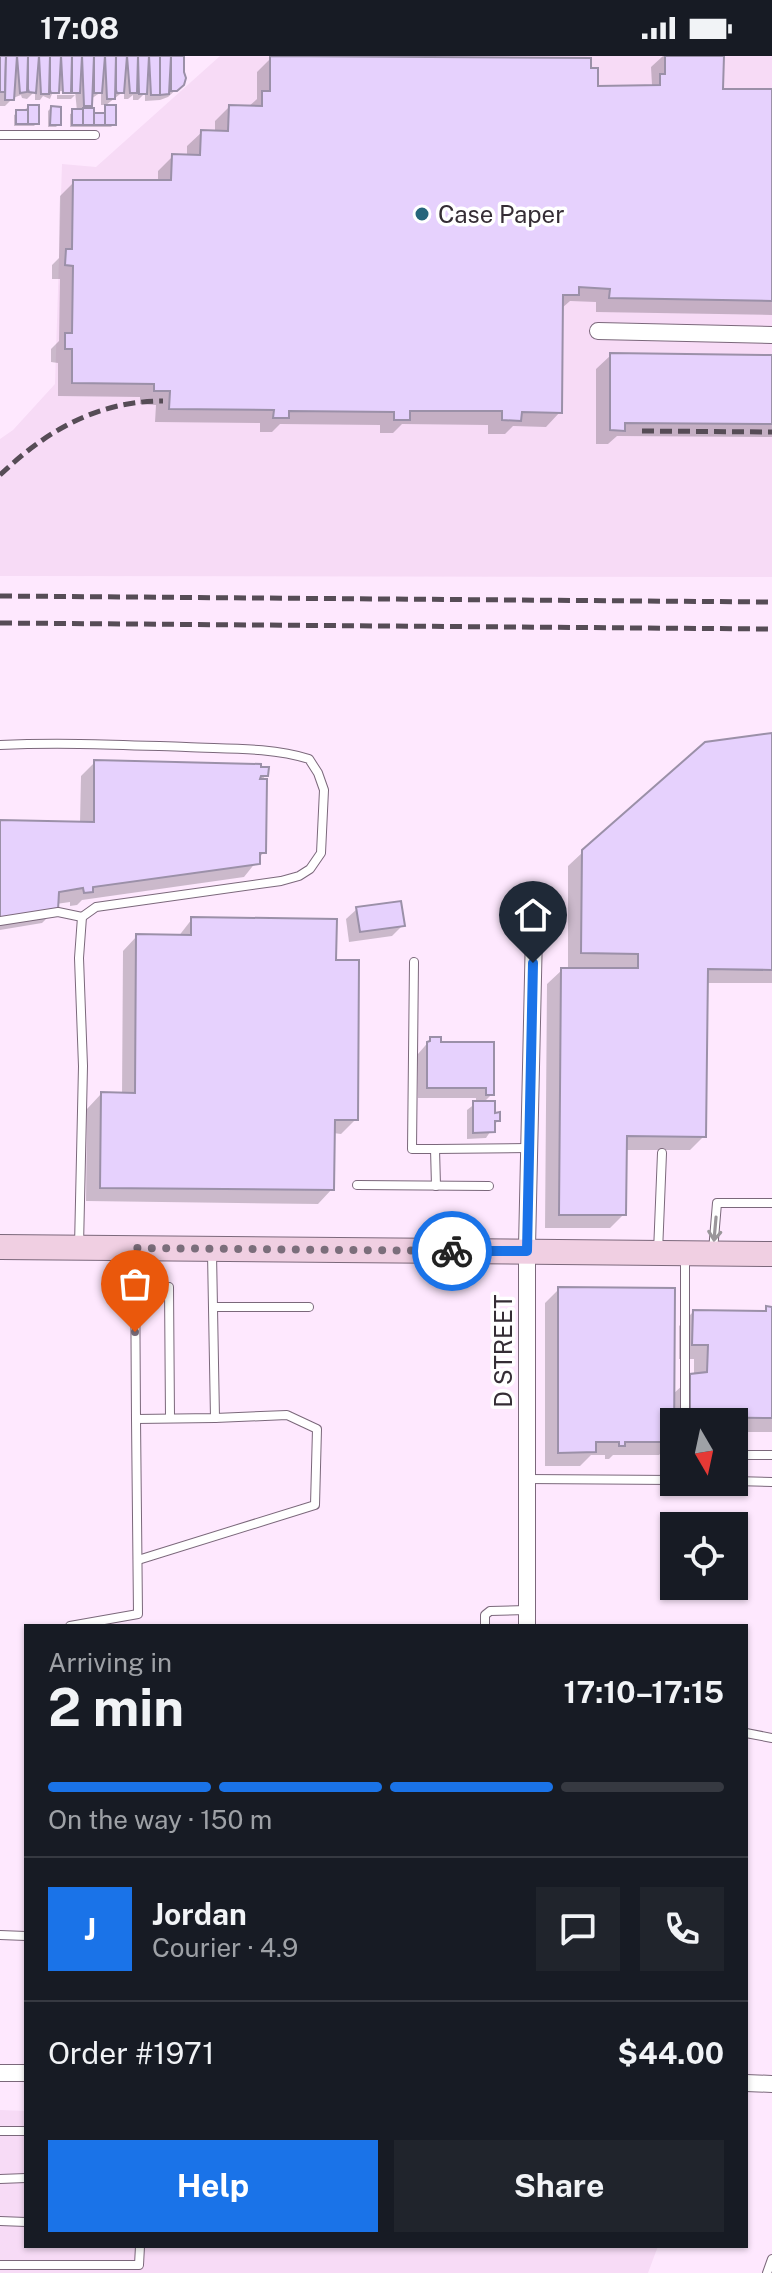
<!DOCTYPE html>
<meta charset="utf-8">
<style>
:root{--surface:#171b24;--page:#20242c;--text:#f1f3f6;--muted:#9ea1a6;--line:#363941;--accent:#1a73e8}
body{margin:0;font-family:"Public Sans",sans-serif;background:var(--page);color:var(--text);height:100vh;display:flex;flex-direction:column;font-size:30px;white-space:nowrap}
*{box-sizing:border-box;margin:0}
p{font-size:26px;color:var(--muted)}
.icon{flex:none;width:44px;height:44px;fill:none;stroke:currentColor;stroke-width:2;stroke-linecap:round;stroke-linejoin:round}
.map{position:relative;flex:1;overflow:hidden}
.details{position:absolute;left:24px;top:1568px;width:724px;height:624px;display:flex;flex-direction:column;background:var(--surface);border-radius:0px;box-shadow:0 2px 6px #0004}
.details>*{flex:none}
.needle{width:52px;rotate:171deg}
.buttons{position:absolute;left:660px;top:1352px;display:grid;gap:16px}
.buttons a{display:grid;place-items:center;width:88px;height:88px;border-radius:0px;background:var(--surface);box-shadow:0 2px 6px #0004;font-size:40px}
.pin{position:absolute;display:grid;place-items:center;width:68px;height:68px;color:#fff;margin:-82px -34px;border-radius:50% 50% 50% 0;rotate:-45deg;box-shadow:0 0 8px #0007}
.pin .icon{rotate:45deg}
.courier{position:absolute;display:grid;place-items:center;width:80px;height:80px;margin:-40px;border:6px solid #1a73e8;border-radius:50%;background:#fff;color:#222;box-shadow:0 2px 10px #0007}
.headline em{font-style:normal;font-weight:700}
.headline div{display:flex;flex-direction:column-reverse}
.headline{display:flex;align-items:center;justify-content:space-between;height:136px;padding:0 24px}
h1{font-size:52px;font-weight:700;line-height:60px}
.bar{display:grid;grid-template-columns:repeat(4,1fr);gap:12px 8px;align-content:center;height:96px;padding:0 24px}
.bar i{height:10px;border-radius:6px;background:var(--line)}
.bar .selected{background:var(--accent)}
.bar p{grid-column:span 4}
.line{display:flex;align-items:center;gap:20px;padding:0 24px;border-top:2px solid var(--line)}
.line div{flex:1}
.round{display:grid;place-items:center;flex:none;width:84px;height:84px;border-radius:0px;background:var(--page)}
.cta{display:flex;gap:16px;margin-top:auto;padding:16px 24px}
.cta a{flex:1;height:92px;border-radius:0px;background:var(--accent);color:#fff;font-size:32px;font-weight:700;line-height:92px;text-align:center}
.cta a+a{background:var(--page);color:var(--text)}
.status{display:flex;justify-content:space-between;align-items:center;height:56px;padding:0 40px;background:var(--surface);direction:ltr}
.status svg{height:22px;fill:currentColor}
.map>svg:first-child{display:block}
</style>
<div class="status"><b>17:08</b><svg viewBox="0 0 49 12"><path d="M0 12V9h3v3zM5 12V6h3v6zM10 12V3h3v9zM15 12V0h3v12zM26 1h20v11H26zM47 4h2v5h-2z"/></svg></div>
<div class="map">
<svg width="772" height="2217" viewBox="0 0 772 2217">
<rect width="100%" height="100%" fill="#fee8fe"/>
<g fill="#f7dbf6">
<path d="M220,0H772V521L0,520V383L13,374L55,328L62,108L96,111Z"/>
<path d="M0,2054L26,2055V2190H658L648,2217H0Z"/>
</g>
<g fill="#0003">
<path d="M0,0H182V28L168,41L160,44L145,45V37L138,44H133V39L128,43H124V35L106,49H101V36L91,43L90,49L84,54L92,59H103L106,51L114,68L111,71H70V58L77,55L75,35H53L50,43L43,40L40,44H35V35L27,43L22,42L21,39L13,42L5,50H0Z"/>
<path d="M663,0H722L721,35H772V259L596,256V246L570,245L562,252L560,356L546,371L513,370L505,378H488V369L402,368L393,377H380V369L280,368L272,376H260V367L155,366L156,349L140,348V341L58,340V307L51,306V293L59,285L60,223H52V209L59,202L60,140L74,126H158V115L173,100L187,101V90L202,76H215V65L229,51H248L257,43V16L271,2L596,32L652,29L651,11Z"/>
<path d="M57,39H75L71,43H57Z"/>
<path d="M29,51L37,67L34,70H14V59Z"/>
<path d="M51,52L59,68L56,71H48V55Z"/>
<path d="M611,299L772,301V381L617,380L608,388H596V313Z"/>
<path d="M772,679V927H706L704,1080L690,1094H625L624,1158L610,1172H545L547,928L562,914H568V810L583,796Z"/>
<path d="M95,706L266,719L261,725L264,796L244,821L82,844L77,849L70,850V846L56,848V853L42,867L0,874V766L80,767L81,720Z"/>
<path d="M357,853L403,869L392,880L349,886L346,863Z"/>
<path d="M192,863L334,906L356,1063L341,1078L333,1077L332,1133L318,1148L86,1145L87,1053L101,1038L122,1039L123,895L137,880L178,881Z"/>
<path d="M431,983L439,988H492V1038L483,1047L498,1064L486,1082L467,1083V1054L476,1047V1042H418V998Z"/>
<path d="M559,1233L673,1338L694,1319V1303H679V1270L693,1256H763L767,1252L772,1253V1376H734V1366H674L673,1385L659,1399H613L609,1403H605V1399H591L580,1410H545V1247Z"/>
</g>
<g fill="#e6d1fd" stroke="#9b90a8" stroke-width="2">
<path d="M0,0H6L5,36H0Z"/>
<path d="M6,0H17L14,44H5Z"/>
<path d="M17,0H28L27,36L20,37Z"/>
<path d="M28,0H39L36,37L29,36L28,33Z"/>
<path d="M39,0H50L49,38H41Z"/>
<path d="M50,0H61L59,37H51L50,34Z"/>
<path d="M61,0H72L71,37H63Z"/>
<path d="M72,0H82L80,37H72Z"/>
<path d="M82,0H94L92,50H84Z"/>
<path d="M94,0H105L102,37H94Z"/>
<path d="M105,0H116L115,43H107Z"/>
<path d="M116,0H127L124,37H117L116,34Z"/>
<path d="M127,0H138L137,37H130Z"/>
<path d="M138,0H149L147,38H139Z"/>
<path d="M149,0H160V39H151Z"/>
<path d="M160,0H171L169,38L160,39Z"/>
<path d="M171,0H184V16L186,22L184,29L177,35H171Z"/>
<path d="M270,0L591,2V12H598V30L660,29V18H665V0H724L723,33H772V245L609,242L610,233L579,231V239H563L562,357L522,356L521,365L502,364V355H410V364H394V356L289,355V362H273L274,354L169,353L170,335H154V328L72,327V293H65V277H72L73,210L65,209L66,193H72L73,124H171L172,98L200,99L201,74L228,75L229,49L262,50V35H270Z"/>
<rect x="28" y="49" width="11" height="19"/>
<rect x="105" y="49" width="11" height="20"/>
<path d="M51,50L61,51V69H50Z"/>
<path d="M94,52V69H83V52Z"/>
<rect x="72" y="53" width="11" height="16"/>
<rect x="16" y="54" width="12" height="14"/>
<rect x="94" y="57" width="11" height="12"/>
<path d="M610,297L772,299V368L625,367V375L610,374Z"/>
<path d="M772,677V914L708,913L706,1081L627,1080L626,1159H559L561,912H638V898L581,897L582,794L705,686Z"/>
<path d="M94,704L261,708V711H269L268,720H261L260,723H267L266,797H260V808L93,831V836L84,837L83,832L59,836L58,854L0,862V764L94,766Z"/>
<path d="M401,845L405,870L360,876L356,851Z"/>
<path d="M191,861L337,863L336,904H359L358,1064H335L334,1134L100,1132L101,1036L135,1037L136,878L191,879Z"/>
<path d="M430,981H441V986H494V1039H486V1032H427V986L430,985Z"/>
<path d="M473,1045H495V1057L500,1056V1065H495V1076L473,1077Z"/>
<path d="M558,1231L675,1232L674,1386H625V1390H619V1386H596V1396L558,1397Z"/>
<path d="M766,1250L772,1251V1362L690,1361V1318L707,1316L708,1289H692L693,1254L766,1255Z"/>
</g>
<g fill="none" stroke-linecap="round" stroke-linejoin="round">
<defs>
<g id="service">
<path d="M0,79H95"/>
<path d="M0,689C62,686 124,689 186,691C227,693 270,691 309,703L318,717L324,734L321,797L310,813L299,820L281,825L96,851L82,861L79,902L83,1010L79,1190"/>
<path d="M0,865L58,856L82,861"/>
<path d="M414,906L412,1093H435"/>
<path d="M357,1129L489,1130"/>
<path d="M436,1130L435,1093L529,1092"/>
<path d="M713,1195L717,1147H772"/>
<path d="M658,1196L662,1097"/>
<path d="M135,1197L136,1363L215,1362L212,1197"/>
<path d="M169,1231L170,1362"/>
<path d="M213,1251H309"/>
<path d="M685,1366V1202"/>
<path d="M734,1399H772"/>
<path d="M527,1423L674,1424"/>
<path d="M734,1425L772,1426"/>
<path d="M138,1504L315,1449L317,1373L287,1359L215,1362"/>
<path d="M70,1570L138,1558L136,1363"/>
<path d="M485,1570V1559L490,1555L527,1554"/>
<path d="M746,1677L772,1682"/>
<path d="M0,1879L26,1880"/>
<path d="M0,2075H26"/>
<path d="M0,2123L26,2122"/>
<path d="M0,2165L26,2166"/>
<path d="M0,2209H139L140,2190"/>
<path d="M767,2217L772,2203"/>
</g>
<g id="minor">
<path d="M598,275L772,279"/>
<path d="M527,1570V1191L534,876"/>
<path d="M0,2017H26"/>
<path d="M746,2027L772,2028"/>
</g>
<path id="secondary" d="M0,1191L772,1198"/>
</defs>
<use href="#service" stroke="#7b687b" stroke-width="10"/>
<use href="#minor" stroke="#7b687b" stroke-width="18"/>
<use href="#secondary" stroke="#7b687b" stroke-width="26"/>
<use href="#service" stroke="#fff" stroke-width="8"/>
<use href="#minor" stroke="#fff" stroke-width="16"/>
<use href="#secondary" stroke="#f0cfe2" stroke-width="24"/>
<g stroke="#564c56" stroke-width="5" stroke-dasharray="12 6" stroke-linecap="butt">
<path d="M642,375L772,376"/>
<path d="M0,419C46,375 97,345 163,345"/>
<path d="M0,540L772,546"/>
<path d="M0,567L772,573"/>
</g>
</g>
<defs><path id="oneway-shaft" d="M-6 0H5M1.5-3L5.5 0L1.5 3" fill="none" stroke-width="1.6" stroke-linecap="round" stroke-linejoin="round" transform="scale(2)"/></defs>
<use stroke="#9a969a" href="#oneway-shaft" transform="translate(715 1173) rotate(95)"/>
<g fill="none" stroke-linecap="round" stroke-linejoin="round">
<path stroke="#7b6e7b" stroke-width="8" stroke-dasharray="0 14.4" d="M135,1276V1192L452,1195"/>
<path stroke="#1a73e8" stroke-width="10" d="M452,1195H527L533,907"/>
</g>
<circle fill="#26657b" stroke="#fff" stroke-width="3" cx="422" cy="158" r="8"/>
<g text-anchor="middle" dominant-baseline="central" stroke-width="7" stroke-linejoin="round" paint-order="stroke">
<g font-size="24" fill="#352d35" stroke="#fff" text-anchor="start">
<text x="438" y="158">Case Paper</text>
</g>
<g font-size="24" fill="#352d35" stroke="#fff">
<text transform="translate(503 1295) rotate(-90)">D STREET</text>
</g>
</g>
</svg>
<div class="buttons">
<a><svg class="needle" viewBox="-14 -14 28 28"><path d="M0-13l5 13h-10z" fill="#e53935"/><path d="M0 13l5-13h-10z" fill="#9ea1a6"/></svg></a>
<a><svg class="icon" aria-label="locate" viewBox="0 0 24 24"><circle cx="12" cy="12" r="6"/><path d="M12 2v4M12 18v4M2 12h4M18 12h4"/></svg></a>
</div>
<div class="pin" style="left:135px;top:1276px;background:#ea580c"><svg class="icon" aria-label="bag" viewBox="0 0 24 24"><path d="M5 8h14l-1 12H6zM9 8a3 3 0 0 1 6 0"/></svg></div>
<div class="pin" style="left:533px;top:907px;background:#1f2937"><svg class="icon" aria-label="home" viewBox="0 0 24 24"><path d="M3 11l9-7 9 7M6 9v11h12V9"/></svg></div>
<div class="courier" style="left:452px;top:1195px"><svg class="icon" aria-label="bike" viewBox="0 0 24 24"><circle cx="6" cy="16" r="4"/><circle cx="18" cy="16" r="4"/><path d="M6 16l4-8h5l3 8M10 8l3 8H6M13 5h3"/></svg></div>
<section class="details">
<div class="headline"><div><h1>2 min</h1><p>Arriving in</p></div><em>17:10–17:15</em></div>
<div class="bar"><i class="selected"></i><i class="selected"></i><i class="selected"></i><i></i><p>On the way · 150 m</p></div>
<div class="line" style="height:144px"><b class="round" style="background:var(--accent);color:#fff">J</b><div><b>Jordan</b><p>Courier · 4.9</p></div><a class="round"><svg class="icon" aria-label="chat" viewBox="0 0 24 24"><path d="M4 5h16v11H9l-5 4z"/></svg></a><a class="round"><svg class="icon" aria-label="phone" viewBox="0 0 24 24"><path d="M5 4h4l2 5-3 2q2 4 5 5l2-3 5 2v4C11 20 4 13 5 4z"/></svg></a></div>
<div class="line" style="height:104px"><div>Order #1971</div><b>$44.00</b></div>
<div class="cta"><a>Help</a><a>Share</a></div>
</section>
</div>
